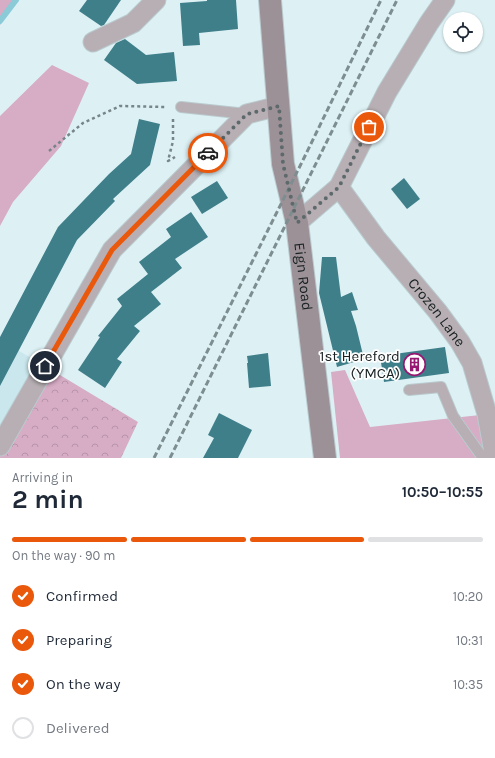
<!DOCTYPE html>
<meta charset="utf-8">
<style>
:root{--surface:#fff;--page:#f6f6f7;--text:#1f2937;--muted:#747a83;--line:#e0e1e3;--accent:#ea580c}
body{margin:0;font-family:Karla,sans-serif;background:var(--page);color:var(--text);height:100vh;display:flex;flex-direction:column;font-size:15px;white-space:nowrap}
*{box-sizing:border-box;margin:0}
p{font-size:13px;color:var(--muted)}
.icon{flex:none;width:22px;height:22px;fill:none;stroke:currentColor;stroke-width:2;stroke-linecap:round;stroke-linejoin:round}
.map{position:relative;height:458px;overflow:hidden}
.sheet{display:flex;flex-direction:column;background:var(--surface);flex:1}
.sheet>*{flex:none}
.controls{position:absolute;left:443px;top:12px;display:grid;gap:8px}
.controls a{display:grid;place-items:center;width:40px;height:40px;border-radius:50%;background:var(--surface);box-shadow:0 1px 3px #0004;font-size:20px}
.pin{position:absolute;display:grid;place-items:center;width:34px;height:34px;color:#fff;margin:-17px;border:2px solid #fff;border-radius:50%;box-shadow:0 1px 4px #0007}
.courier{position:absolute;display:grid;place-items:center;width:40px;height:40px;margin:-20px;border:3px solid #ea580c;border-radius:50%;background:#fff;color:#222;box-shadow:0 1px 5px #0007}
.summary em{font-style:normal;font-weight:700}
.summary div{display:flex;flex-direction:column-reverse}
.summary{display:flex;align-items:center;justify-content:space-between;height:68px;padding:0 12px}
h1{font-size:26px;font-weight:700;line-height:30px}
.bar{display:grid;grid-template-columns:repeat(4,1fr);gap:6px 4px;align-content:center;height:48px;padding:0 12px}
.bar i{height:5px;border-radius:3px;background:var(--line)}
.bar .active{background:var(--accent)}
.bar p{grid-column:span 4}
ol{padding:0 12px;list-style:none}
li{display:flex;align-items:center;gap:12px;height:44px}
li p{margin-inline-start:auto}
li .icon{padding:4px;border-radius:50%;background:var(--accent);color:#fff;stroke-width:4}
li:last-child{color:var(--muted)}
li i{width:22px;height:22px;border:2px solid var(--line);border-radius:50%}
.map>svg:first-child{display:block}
</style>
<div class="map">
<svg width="495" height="458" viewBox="0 0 495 458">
<defs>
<pattern id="park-crowns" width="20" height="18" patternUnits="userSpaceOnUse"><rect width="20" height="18" fill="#d7acc5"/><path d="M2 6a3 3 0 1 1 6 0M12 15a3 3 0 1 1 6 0" fill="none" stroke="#b894a9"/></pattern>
</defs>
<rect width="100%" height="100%" fill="#ddf1f5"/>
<path fill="#c9e7ed" d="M0,340L45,366L0,446Z"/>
<g fill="#d7acc5">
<path d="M0,0H15L0,25Z"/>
<path d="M52,65L89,83L61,146L13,202L0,226V116Z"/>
<path d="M345,370L370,427L480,415L486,458H340L331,372Z"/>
</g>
<path fill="url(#park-crowns)" d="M45,366L138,422L121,458H0V446Z"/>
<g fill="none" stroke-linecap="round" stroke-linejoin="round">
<path stroke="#8acbd7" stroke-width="6" d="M0,21L16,0"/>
</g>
<g fill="#3f7f8a">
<path d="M87,0H121L104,25L101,26L79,11Z"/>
<path d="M207,0H236L238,29L199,33L200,45L183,46L180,3L207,1Z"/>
<path d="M125,39L146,55L174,52L177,81L137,84L104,60L116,43Z"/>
<path d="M139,119L160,124L150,165L113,199L115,201L77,240L0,386V337L58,227L109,174L131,154Z"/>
<path d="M404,178L420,199L407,209L391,189Z"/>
<path d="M217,181L228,198L202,214L191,197Z"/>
<path d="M191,212L208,237L175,259L182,268L151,292L161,304L134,326L140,331L117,359L122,362L105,388L78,370L100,337L98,336L122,306L117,299L148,274L139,262L171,237L166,229Z"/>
<path d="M322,257H336L341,297L352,292L358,310L351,311L356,326L364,359L337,367L319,293Z"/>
<path d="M445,347L449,373L384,382L380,356Z"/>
<path d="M268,353L271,386L249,388L247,363H248L247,356Z"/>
<path d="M219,413L252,430L238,458H203L214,438L208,435Z"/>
</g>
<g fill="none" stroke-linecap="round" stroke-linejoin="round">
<defs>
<g id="service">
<path d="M181,107L247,114"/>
<path d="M409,390L441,387L453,416L483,458"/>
</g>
<g id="minor">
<path d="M93,42L133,23L156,0"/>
<path id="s1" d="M339,187L376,238L438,312L460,342L472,363L487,414L495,458"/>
<path d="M297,223L339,187L387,92L429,23L445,0"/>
<path d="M0,446L112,250L247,114L279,106"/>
</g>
<g id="secondary">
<path id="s2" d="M270,0L283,164L297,223L325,458"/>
</g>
</defs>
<use href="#service" stroke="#bacbcf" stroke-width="12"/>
<use href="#minor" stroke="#bacbcf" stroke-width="21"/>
<use href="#secondary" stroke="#bacbcf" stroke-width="24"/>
<g stroke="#778588" stroke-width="2.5" stroke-dasharray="3 3" stroke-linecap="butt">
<path d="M173,119V141L168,161L175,157"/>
<path d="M49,151L83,123L120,106L166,107"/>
</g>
<use href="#service" stroke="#b7afb3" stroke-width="10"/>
<use href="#minor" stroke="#b7afb3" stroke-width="19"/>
<use href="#secondary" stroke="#9c9197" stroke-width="22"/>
<g stroke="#7e8d8f" stroke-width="3" stroke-dasharray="6 3" stroke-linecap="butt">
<path d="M154,458L304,158L381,0"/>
<path d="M170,458L397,0"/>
</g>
</g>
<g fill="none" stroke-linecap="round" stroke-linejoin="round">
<path stroke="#5d696b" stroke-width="4" stroke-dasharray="0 7.2" d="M208,153L247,114L279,106L283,164L297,223L339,187L369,127"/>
<path stroke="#ea580c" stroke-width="5" d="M45,366L112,250L208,153"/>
</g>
<defs>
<symbol id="building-ring" viewBox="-11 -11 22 22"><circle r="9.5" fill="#fff" stroke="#951973" stroke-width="1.5"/><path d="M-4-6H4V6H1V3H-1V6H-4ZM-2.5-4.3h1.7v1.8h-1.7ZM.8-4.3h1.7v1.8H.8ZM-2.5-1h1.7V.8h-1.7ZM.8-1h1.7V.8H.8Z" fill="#951973"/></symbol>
</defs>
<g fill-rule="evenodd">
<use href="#building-ring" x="402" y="352" width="25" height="25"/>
</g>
<g text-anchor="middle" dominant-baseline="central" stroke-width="3.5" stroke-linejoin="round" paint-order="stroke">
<g font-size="15" fill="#182021" stroke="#fff">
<text stroke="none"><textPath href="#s2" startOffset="279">Eign Road</textPath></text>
<text stroke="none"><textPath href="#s1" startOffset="159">Crozen Lane</textPath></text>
</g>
<g font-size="15" fill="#182021" stroke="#fff" text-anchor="end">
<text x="400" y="356">1st Hereford<tspan x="400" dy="17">(YMCA)</tspan></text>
</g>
</g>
</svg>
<div class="controls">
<a><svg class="icon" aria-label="locate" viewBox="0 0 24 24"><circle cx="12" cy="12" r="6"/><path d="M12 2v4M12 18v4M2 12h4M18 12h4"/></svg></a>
</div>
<div class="pin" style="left:369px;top:127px;background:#ea580c"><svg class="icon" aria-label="bag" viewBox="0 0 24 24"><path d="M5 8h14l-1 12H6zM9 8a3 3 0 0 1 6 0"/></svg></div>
<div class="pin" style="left:45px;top:366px;background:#1f2937"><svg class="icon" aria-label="home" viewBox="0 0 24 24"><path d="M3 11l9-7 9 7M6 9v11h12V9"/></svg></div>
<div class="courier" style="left:208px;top:153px"><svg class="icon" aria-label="car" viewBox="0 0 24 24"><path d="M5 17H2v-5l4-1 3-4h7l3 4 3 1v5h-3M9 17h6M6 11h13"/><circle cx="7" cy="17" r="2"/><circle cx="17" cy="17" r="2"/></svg></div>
</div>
<section class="sheet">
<div class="summary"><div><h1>2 min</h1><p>Arriving in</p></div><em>10:50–10:55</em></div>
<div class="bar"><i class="active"></i><i class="active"></i><i class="active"></i><i></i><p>On the way · 90 m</p></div>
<ol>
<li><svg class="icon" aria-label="check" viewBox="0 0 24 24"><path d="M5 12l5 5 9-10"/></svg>Confirmed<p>10:20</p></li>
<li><svg class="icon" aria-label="check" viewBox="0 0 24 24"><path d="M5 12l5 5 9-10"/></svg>Preparing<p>10:31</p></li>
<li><svg class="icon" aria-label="check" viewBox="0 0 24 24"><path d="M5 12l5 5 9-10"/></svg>On the way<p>10:35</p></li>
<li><i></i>Delivered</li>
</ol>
</section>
